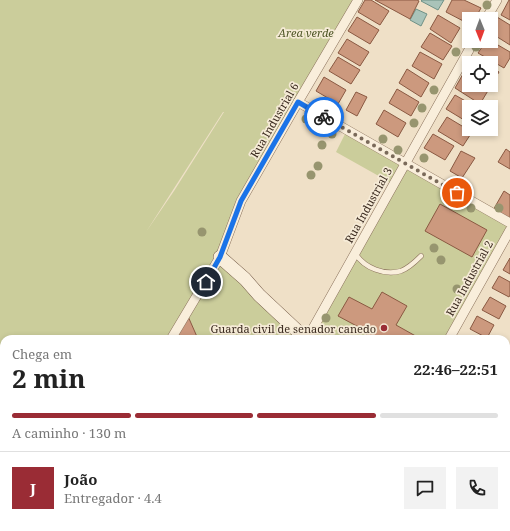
<!DOCTYPE html>
<html lang="pt">
<meta charset="utf-8">
<style>
:root{--surface:#fff;--page:#f2f2f2;--text:#222;--muted:#767676;--line:#e0e0e0;--accent:#9a2c35}
body{margin:0;font-family:"Noto Serif",serif;background:var(--page);color:var(--text);height:100vh;display:flex;flex-direction:column;font-size:15px;white-space:nowrap}
*{box-sizing:border-box;margin:0}
p{font-size:13px;color:var(--muted)}
.icon{flex:none;width:22px;height:22px;fill:none;stroke:currentColor;stroke-width:2;stroke-linecap:round;stroke-linejoin:round}
.map{position:relative;flex:1;overflow:hidden}
.drawer{position:absolute;left:0px;top:335px;width:510px;height:196px;display:flex;flex-direction:column;background:var(--surface);border-radius:12px 12px 0 0;box-shadow:0 2px 6px #0003}
.drawer>*{flex:none}
.needle{width:26px;rotate:179deg}
.fabs{position:absolute;left:462px;top:12px;display:grid;gap:8px}
.fabs a{display:grid;place-items:center;width:36px;height:36px;border-radius:0px;background:var(--surface);box-shadow:0 2px 6px #0003;font-size:20px}
.pin{position:absolute;display:grid;place-items:center;width:34px;height:34px;color:#fff;margin:-17px;border:2px solid #fff;border-radius:50%;box-shadow:0 1px 4px #0007}
.courier{position:absolute;display:grid;place-items:center;width:40px;height:40px;margin:-20px;border:3px solid #1a73e8;border-radius:50%;background:#fff;color:#222;box-shadow:0 1px 5px #0007}
.headline em{font-style:normal;font-weight:700}
.headline div{display:flex;flex-direction:column-reverse}
.headline{display:flex;align-items:center;justify-content:space-between;height:68px;padding:0 12px}
h1{font-size:26px;font-weight:700;line-height:30px}
.bar{display:grid;grid-template-columns:repeat(4,1fr);gap:6px 4px;align-content:center;height:48px;padding:0 12px}
.bar i{height:5px;border-radius:3px;background:var(--line)}
.bar .current{background:var(--accent)}
.bar p{grid-column:span 4}
.line{display:flex;align-items:center;gap:10px;padding:0 12px;border-top:1px solid var(--line)}
.line div{flex:1}
.round{display:grid;place-items:center;flex:none;width:42px;height:42px;border-radius:0px;background:var(--page)}
.map>svg:first-child{display:block}
</style>
<div class="map">
<svg width="510" height="531" viewBox="0 0 510 531">
<rect width="100%" height="100%" fill="#efe0c7"/>
<g fill="#cbcd9b" fill-rule="evenodd">
<path d="M0,0H358L241,201L220,257L306,339H198L187,314L171,339H4V527H92L90,531H0ZM224,112L174,191L146,232L223,112Z"/>
<path d="M347,130L510,223L449,339H307L393,184L336,152Z"/>
<path d="M506,451L510,453V531H411L404,527H506Z"/>
</g>
<g fill="#a9c3b9" stroke="#6f9186">
<path d="M422,0H444L438,10L421,1Z"/>
<path d="M416,9L427,14L421,26L410,20Z"/>
</g>
<g fill="#cc997e" stroke="#8a5942">
<path d="M365,0H371L389,11L380,25L358,12Z"/>
<path d="M375,0H417L419,1L410,19Z"/>
<path d="M452,0H464L481,8L475,19H469V24L446,12Z"/>
<path d="M509,0H510V20L501,15Z"/>
<path d="M438,15L460,28L451,43L430,29Z"/>
<path d="M357,17L379,30L370,44L348,31Z"/>
<path d="M497,17L510,25V45L491,33V28Z"/>
<path d="M430,33L452,46L443,60L421,47Z"/>
<path d="M347,39L369,52L360,66L338,53Z"/>
<path d="M486,41H491L510,52V58L504,68L478,53Z"/>
<path d="M420,52L442,64L434,79L412,66Z"/>
<path d="M338,57L360,70L351,84L329,71Z"/>
<path d="M474,57L484,63H470Z"/>
<path d="M491,67L499,72L490,87L488,85H491Z"/>
<path d="M407,69L429,83L421,97L399,83Z"/>
<path d="M463,74L469,77V85H482L489,89L480,104L455,88Z"/>
<path d="M324,77L346,90L338,104L316,91Z"/>
<path d="M397,89L419,102L411,116L389,103Z"/>
<path d="M356,92L367,97L357,116L346,110Z"/>
<path d="M455,95L476,107H469V123L446,109Z"/>
<path d="M384,110L406,123L398,137L376,124Z"/>
<path d="M447,117L472,132L463,146L438,131Z"/>
<path d="M433,134L454,146L445,160L424,148Z"/>
<path d="M506,149L510,152V169L498,162Z"/>
<path d="M461,151L475,158L462,178L450,171Z"/>
<path d="M504,191L510,195V223L492,212Z"/>
<path d="M440,204L487,230L472,257L425,231Z"/>
<path d="M510,258V274L503,270Z"/>
<path d="M499,276L510,282V295L509,297L492,288Z"/>
<path d="M382,292L407,306L396,325L421,339H364L368,332L338,316L349,297L372,309Z"/>
<path d="M490,297L506,306L499,319L482,310Z"/>
<path d="M187,314L198,339H171Z"/>
<path d="M477,316L494,325L487,338L470,329Z"/>
<path d="M507,356L510,358V376L509,377L506,376Z"/>
<path d="M510,394V407L506,405V401Z"/>
<path d="M506,416L510,418V435L506,432Z"/>
<path d="M40,527H71L68,531H38Z"/>
<path d="M93,527H375L373,531H91Z"/>
<path d="M180,527H191L195,531H177Z"/>
</g>
<g fill="none" stroke-linecap="round" stroke-linejoin="round">
<defs>
<g id="lane">
<path d="M355,253C364,268 385,276 401,271C409,268 415,262 421,256"/>
<path d="M122,531L123,527"/>
<path d="M220,531L222,527"/>
</g>
<g id="street">
<path d="M486,19L497,0"/>
<path d="M298,102L510,223"/>
<path d="M171,339L220,257L241,201L298,102L358,0"/>
<path d="M307,339L474,41"/>
<path d="M449,339L510,230"/>
<path d="M91,531L93,527"/>
</g>
<g id="secondary">
<path d="M220,257L245,279L259,295L306,339"/>
<path d="M506,451L510,453"/>
</g>
</defs>
<use href="#lane" stroke="#8b725c" stroke-width="5.5"/>
<use href="#street" stroke="#8b725c" stroke-width="10"/>
<use href="#secondary" stroke="#6d533f" stroke-width="14"/>
<use href="#lane" stroke="#f9eedb" stroke-width="4.5"/>
<use href="#street" stroke="#f9eedb" stroke-width="9"/>
<use href="#secondary" stroke="#f9eedb" stroke-width="13"/>
</g>
<g fill="#97956f">
<circle cx="487" cy="5" r="4.5"/>
<circle cx="476" cy="47" r="4.5"/>
<circle cx="456" cy="52" r="4.5"/>
<circle cx="434" cy="90" r="4.5"/>
<circle cx="422" cy="108" r="4.5"/>
<circle cx="306" cy="119" r="4.5"/>
<circle cx="320" cy="122" r="4.5"/>
<circle cx="414" cy="123" r="4.5"/>
<circle cx="332" cy="134" r="4.5"/>
<circle cx="383" cy="139" r="4.5"/>
<circle cx="322" cy="145" r="4.5"/>
<circle cx="398" cy="150" r="4.5"/>
<circle cx="424" cy="158" r="4.5"/>
<circle cx="318" cy="166" r="4.5"/>
<circle cx="311" cy="175" r="4.5"/>
<circle cx="447" cy="193" r="4.5"/>
<circle cx="471" cy="208" r="4.5"/>
<circle cx="499" cy="208" r="4.5"/>
<circle cx="202" cy="232" r="4.5"/>
<circle cx="434" cy="248" r="4.5"/>
<circle cx="441" cy="260" r="4.5"/>
<circle cx="457" cy="289" r="4.5"/>
<circle cx="326" cy="318" r="4.5"/>
</g>
<g fill="none" stroke-linecap="round" stroke-linejoin="round">
<path stroke="#7a6a5a" stroke-width="4" stroke-dasharray="0 7.2" d="M324,117L457,193"/>
<path stroke="#1a73e8" stroke-width="5" d="M206,282L220,257L241,201L298,102L324,117"/>
</g>
<circle fill="#9a2c35" stroke="#f6ebd7" stroke-width="1.5" cx="384" cy="328" r="4"/>
<g text-anchor="middle" dominant-baseline="central" stroke-width="3.5" stroke-linejoin="round" paint-order="stroke">
<g font-size="11" font-style="italic" fill="#4f5727" stroke="#f6ebd7">
<text x="306" y="32">Area verde</text>
</g>
<g font-size="11" fill="#3b2b20" stroke="#f6ebd7">
<text transform="translate(274 120) rotate(-60)">Rua Industrial 6</text>
<text transform="translate(368 205) rotate(-61)">Rua Industrial 3</text>
<text transform="translate(469 278) rotate(-61)">Rua Industrial 2</text>
</g>
<g font-size="11" fill="#3b2b20" stroke="#f6ebd7" text-anchor="end">
<text x="376" y="328">Guarda civil de senador canedo</text>
</g>
</g>
</svg>
<div class="fabs">
<a><svg class="needle" viewBox="-14 -14 28 28"><path d="M0-13l5 13h-10z" fill="#e53935"/><path d="M0 13l5-13h-10z" fill="#767676"/></svg></a>
<a><svg class="icon" aria-label="locate" viewBox="0 0 24 24"><circle cx="12" cy="12" r="6"/><path d="M12 2v4M12 18v4M2 12h4M18 12h4"/></svg></a>
<a><svg class="icon" aria-label="layers" viewBox="0 0 24 24"><path d="M12 4l9 5-9 5-9-5zM3 14l9 5 9-5"/></svg></a>
</div>
<div class="pin" style="left:457px;top:193px;background:#ea580c"><svg class="icon" aria-label="bag" viewBox="0 0 24 24"><path d="M5 8h14l-1 12H6zM9 8a3 3 0 0 1 6 0"/></svg></div>
<div class="pin" style="left:206px;top:282px;background:#1f2937"><svg class="icon" aria-label="home" viewBox="0 0 24 24"><path d="M3 11l9-7 9 7M6 9v11h12V9"/></svg></div>
<div class="courier" style="left:324px;top:117px"><svg class="icon" aria-label="bike" viewBox="0 0 24 24"><circle cx="6" cy="16" r="4"/><circle cx="18" cy="16" r="4"/><path d="M6 16l4-8h5l3 8M10 8l3 8H6M13 5h3"/></svg></div>
<section class="drawer">
<div class="headline"><div><h1>2 min</h1><p>Chega em</p></div><em>22:46–22:51</em></div>
<div class="bar"><i class="current"></i><i class="current"></i><i class="current"></i><i></i><p>A caminho · 130 m</p></div>
<div class="line" style="height:72px"><b class="round" style="background:var(--accent);color:#fff">J</b><div><b>João</b><p>Entregador · 4.4</p></div><a class="round"><svg class="icon" aria-label="chat" viewBox="0 0 24 24"><path d="M4 5h16v11H9l-5 4z"/></svg></a><a class="round"><svg class="icon" aria-label="phone" viewBox="0 0 24 24"><path d="M5 4h4l2 5-3 2q2 4 5 5l2-3 5 2v4C11 20 4 13 5 4z"/></svg></a></div>
</section>
</div>
